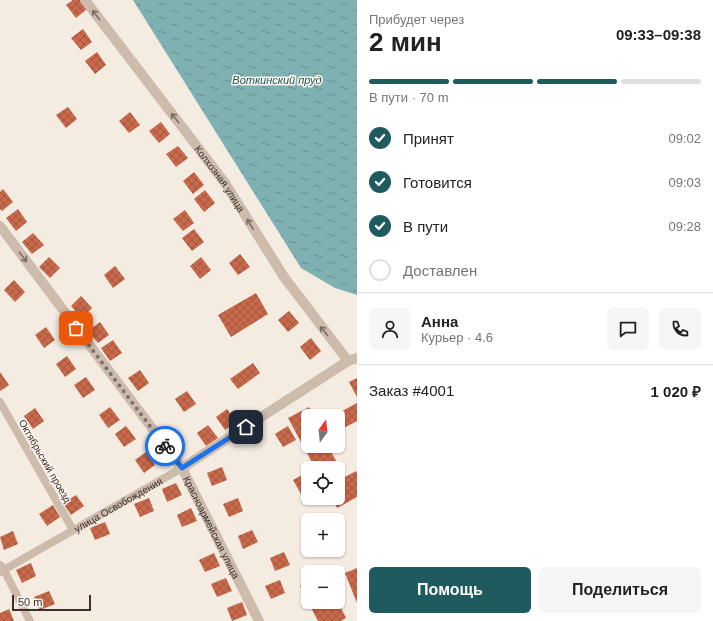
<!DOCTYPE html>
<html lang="ru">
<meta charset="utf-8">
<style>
:root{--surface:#fff;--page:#f6f6f6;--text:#222;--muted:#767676;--line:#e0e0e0;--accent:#1f5a5e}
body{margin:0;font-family:Arial,sans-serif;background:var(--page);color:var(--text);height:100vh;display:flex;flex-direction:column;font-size:15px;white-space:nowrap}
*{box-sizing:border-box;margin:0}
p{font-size:13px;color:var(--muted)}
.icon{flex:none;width:22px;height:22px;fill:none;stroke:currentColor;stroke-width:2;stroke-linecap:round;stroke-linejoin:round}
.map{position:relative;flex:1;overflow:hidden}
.drawer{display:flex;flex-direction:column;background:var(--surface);width:356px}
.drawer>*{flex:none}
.needle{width:26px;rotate:15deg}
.fabs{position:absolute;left:301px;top:409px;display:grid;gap:8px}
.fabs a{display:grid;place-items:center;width:44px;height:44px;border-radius:6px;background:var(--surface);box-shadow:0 1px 3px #0004;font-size:20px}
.scale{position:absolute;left:12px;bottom:10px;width:79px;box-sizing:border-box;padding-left:4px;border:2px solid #3b302b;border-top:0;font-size:11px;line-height:14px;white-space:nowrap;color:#3b302b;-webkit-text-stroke:3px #fbf5ee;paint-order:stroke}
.pin{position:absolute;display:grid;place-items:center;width:34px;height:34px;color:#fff;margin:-17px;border-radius:8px;box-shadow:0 2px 6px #0006}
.courier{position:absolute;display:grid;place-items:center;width:40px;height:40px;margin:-20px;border:3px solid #1a73e8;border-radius:50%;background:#fff;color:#222;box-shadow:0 1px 5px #0007}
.head em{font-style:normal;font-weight:700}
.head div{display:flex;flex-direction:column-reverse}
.head{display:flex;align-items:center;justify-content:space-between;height:68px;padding:0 12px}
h1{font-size:26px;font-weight:700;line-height:30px}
.bar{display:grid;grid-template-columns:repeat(4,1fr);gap:6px 4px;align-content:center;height:48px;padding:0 12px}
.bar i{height:5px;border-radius:3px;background:var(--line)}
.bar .selected{background:var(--accent)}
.bar p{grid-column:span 4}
.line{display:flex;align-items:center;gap:10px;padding:0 12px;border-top:1px solid var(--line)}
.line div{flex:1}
.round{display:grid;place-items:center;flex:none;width:42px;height:42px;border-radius:6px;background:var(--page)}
ol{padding:0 12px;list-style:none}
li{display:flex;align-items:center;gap:12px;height:44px}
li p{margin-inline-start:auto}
li .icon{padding:4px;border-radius:50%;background:var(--accent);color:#fff;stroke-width:4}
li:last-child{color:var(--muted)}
li i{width:22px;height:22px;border:2px solid var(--line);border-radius:50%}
.button{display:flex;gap:8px;margin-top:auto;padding:8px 12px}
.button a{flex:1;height:46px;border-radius:6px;background:var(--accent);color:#fff;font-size:16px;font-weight:700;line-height:46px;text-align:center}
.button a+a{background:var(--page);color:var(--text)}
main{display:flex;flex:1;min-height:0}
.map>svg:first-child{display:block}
</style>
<main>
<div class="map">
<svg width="357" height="621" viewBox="0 0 357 621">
<defs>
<pattern id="water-ripples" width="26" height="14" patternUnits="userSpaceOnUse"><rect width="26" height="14" fill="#7fb0b2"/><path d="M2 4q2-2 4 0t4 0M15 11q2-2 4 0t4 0" fill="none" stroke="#699091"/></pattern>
<pattern id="building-cross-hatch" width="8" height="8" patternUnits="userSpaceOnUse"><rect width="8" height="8" fill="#c8694b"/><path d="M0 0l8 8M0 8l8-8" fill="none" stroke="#a4573f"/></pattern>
</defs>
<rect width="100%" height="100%" fill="#f4ebe1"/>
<path fill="url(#water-ripples)" d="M133,0H357V295L335,288L301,268Z"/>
<g fill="url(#building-cross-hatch)">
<path d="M73,0H80L87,9L76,18L66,5Z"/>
<path d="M83,29L92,42L81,50L71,38Z"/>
<path d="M97,52L106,65L95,74L85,61Z"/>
<path d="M68,107L77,119L66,128L56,115Z"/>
<path d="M130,112L140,125L129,133L119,121Z"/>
<path d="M161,122L170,134L159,143L149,131Z"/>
<path d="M178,146L188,158L176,167L166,154Z"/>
<path d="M194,172L204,185L193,194L183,181Z"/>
<path d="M3,189L13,202L2,211L0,209V192Z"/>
<path d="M205,190L215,203L204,212L194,199Z"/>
<path d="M18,209L27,222L16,231L6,218Z"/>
<path d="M185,210L194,223L183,231L173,219Z"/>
<path d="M194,229L204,242L192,251L182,238Z"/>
<path d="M33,233L44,245L32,254L22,242Z"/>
<path d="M240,254L250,267L238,275L229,263Z"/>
<path d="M49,257L60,268L50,278L39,267Z"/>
<path d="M201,257L211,270L200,279L190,266Z"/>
<path d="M115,266L125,279L113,288L104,275Z"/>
<path d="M14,280L25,292L15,302L4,290Z"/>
<path d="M256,293L268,314L231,337L218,315Z"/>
<path d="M81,296L92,308L82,318L71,306Z"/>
<path d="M289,311L299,323L288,332L278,320Z"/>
<path d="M100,322L109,335L98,343L88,331Z"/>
<path d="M46,327L55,340L44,348L35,335Z"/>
<path d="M311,338L321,351L310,360L300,347Z"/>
<path d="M113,340L122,353L110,361L101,348Z"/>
<path d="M67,356L76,369L65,377L56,364Z"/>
<path d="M253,363L260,373L238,389L230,379Z"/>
<path d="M140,370L149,383L138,391L128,378Z"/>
<path d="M0,372L9,385L0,391Z"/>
<path d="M86,377L95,390L83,398L74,385Z"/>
<path d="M357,378V397L349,382Z"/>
<path d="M187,391L196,404L184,412L175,399Z"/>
<path d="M357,403V421L338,431V416H333Z"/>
<path d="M110,407L120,420L108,428L99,415Z"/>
<path d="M309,407L314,416H308V446H328L345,477L356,471L357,473V497L337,508L332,498H338V468H315L288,418Z"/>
<path d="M35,408L44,421L33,429L24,416Z"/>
<path d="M227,409L236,422L225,430L216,417Z"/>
<path d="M208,425L218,438L206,446L197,433Z"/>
<path d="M126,426L136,439L124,447L115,434Z"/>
<path d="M288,426L296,440L283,447L275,434Z"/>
<path d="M146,452L155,465L144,473L135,460Z"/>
<path d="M222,467L227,480L212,486L207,473Z"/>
<path d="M306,473L308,477V490L301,494L293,480Z"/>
<path d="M176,483L182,495L167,502L162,489Z"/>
<path d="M76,495L84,506L71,515L63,503Z"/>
<path d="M149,498L154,511L140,517L134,504Z"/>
<path d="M238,498L243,511L229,517L223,504Z"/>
<path d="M53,505L60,517L47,526L39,514Z"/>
<path d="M191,508L197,521L182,527L177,515Z"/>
<path d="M105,522L110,534L95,540L90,528Z"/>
<path d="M252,530L258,542L243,549L238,536Z"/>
<path d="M13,531L18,544L4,550L0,537Z"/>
<path d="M284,552L290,565L275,571L270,558Z"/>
<path d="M214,553L220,566L205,572L199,560Z"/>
<path d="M31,563L36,576L22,583L16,570Z"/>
<path d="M357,568V603L345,573Z"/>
<path d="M226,578L232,591L217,597L211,584Z"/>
<path d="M280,580L285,593L271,599L265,586Z"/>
<path d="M308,581V601L300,586Z"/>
<path d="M49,591L55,604L40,610L34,597Z"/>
<path d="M242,602L247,615L232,621L227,608Z"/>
<path d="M308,602H338L346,618L341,621H318Z"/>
<path d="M9,609L14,621H0V613Z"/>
</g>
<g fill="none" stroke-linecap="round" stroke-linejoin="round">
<g stroke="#cdbbac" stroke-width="8">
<path d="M0,402L73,530"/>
<path d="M0,565L4,570L30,621"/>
<path id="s1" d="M0,572L182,468"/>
</g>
<g stroke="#cdbbac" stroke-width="10">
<path id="s2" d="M85,0L225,183L284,277L348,361"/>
<path id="s3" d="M0,226L182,468L259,621"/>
<path d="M182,468L348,361L357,358"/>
</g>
</g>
<defs><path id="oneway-shaft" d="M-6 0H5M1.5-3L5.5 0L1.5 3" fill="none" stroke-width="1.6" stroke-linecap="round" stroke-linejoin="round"/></defs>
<g stroke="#7d6f65">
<use href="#oneway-shaft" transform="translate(96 15) rotate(-127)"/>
<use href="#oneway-shaft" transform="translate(175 118) rotate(-128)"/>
<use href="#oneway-shaft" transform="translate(250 224) rotate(-122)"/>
<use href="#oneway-shaft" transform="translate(23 257) rotate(53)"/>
<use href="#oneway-shaft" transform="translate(324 331) rotate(-128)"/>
</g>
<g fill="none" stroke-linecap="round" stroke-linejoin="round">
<path stroke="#7c716b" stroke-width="4" stroke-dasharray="0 7.2" d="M76,328L165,446"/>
<path stroke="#1a73e8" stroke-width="5" d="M165,446L182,468L246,427"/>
</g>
<g text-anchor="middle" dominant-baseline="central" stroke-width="3" stroke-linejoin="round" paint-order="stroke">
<g font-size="10" fill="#3b302b" stroke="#fbf5ee">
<text stroke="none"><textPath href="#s2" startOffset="224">Колхозная улица</textPath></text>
<text transform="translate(45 461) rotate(60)">Октябрьский проезд</text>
<text stroke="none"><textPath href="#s1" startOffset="136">улица Освобождения</textPath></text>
<text stroke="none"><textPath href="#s3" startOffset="369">Красноармейская улица</textPath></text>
</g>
<g font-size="11" font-style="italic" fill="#1f5a5e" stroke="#fbf5ee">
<text x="277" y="80">Воткинский пруд</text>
</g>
</g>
</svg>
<div class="fabs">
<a><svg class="needle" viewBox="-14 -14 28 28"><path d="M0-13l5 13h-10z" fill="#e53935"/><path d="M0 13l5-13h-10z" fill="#767676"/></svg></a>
<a><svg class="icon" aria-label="locate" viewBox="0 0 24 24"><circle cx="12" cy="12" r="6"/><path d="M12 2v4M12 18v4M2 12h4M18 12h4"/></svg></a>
<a>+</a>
<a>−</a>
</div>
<div class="scale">50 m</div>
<div class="pin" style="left:76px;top:328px;background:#ea580c"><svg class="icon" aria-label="bag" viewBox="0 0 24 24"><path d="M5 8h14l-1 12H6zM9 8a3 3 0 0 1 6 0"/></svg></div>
<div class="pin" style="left:246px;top:427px;background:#1f2937"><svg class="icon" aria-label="home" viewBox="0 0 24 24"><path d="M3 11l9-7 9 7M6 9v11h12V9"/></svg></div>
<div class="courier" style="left:165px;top:446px"><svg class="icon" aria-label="bike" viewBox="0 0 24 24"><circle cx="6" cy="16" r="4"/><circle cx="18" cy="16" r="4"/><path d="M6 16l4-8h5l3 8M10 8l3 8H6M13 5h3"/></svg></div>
</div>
<section class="drawer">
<div class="head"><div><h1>2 мин</h1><p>Прибудет через</p></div><em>09:33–09:38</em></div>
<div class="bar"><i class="selected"></i><i class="selected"></i><i class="selected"></i><i></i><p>В пути · 70 m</p></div>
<ol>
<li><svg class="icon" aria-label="check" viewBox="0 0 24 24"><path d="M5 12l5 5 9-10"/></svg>Принят<p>09:02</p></li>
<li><svg class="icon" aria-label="check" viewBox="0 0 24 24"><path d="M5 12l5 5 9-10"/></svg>Готовится<p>09:03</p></li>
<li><svg class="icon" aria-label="check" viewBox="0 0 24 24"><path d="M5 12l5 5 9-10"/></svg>В пути<p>09:28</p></li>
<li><i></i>Доставлен</li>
</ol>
<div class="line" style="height:72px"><a class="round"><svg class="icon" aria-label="person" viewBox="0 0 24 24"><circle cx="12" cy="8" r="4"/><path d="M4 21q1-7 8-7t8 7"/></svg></a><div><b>Анна</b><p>Курьер · 4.6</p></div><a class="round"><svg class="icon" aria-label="chat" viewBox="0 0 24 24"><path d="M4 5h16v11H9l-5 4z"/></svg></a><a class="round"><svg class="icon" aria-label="phone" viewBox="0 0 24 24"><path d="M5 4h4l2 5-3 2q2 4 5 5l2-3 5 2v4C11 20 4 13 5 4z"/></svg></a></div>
<div class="line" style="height:52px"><div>Заказ #4001</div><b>1 020 ₽</b></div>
<div class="button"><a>Помощь</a><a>Поделиться</a></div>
</section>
</main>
